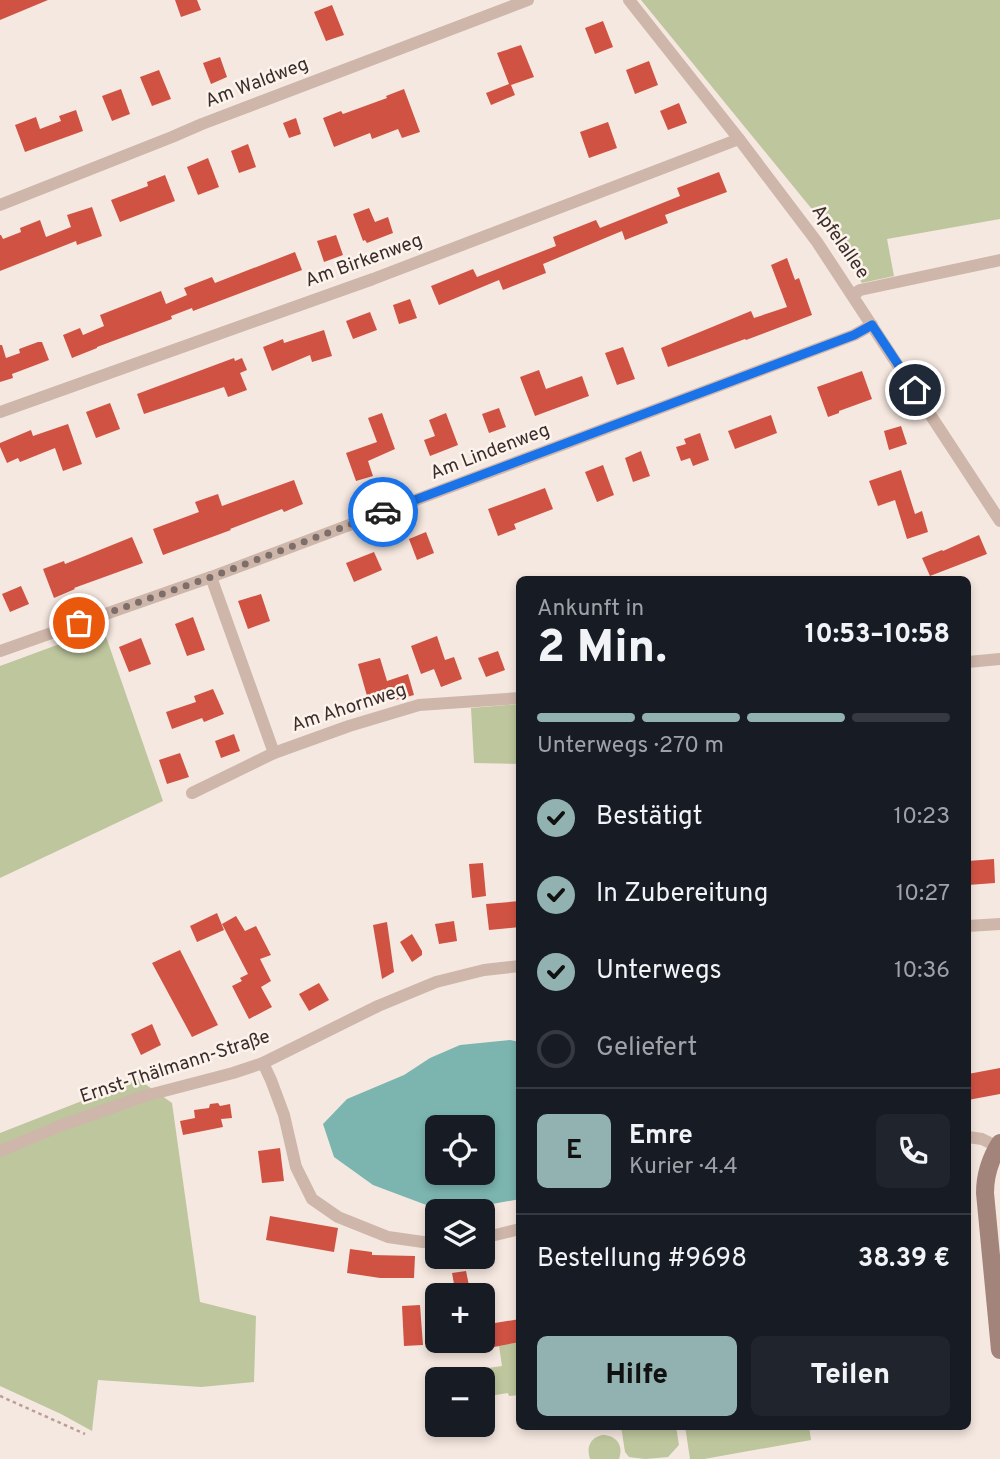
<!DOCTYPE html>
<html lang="de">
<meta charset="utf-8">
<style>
:root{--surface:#171b24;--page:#20242c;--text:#f1f3f6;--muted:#9ea1a6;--line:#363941;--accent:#91b2b1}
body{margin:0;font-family:Overpass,sans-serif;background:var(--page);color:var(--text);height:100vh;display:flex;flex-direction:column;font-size:26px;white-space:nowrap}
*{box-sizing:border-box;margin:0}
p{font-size:23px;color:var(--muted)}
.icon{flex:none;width:38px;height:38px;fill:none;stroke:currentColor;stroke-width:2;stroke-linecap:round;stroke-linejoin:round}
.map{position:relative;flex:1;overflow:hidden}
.side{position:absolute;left:516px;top:576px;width:455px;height:854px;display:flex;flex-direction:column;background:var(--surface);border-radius:10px;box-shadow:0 4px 10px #0003}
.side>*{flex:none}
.tools{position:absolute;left:425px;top:1115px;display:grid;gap:14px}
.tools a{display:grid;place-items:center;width:70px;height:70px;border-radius:10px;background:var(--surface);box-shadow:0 4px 10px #0003;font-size:35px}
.pin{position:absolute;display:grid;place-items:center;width:60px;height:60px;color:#fff;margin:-30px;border:4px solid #fff;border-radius:50%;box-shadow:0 2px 7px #0007}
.courier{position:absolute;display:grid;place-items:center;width:70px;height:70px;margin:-35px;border:5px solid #1a73e8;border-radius:50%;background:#fff;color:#222;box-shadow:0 2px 9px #0007}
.overview em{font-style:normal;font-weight:800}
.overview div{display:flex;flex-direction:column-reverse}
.overview{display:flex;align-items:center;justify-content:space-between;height:119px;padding:0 21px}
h1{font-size:46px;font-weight:800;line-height:52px}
.bar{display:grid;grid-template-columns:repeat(4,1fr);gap:10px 7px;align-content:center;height:84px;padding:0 21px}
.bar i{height:9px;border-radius:5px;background:var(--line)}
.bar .selected{background:var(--accent)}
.bar p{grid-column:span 4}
.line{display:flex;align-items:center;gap:18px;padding:0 21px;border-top:2px solid var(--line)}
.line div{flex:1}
.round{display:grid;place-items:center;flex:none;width:74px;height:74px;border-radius:10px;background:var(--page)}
ol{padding:0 21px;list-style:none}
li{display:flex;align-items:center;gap:21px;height:77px}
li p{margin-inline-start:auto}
li .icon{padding:7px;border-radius:50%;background:var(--accent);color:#111;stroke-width:4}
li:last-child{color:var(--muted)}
li i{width:38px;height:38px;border:4px solid var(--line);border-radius:50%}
.primary-button{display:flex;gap:14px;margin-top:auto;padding:14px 21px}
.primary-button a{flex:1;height:80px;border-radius:10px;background:var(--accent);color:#111;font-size:28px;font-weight:800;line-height:80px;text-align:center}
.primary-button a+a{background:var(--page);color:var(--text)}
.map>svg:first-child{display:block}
</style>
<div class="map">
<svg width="1000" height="1459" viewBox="0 0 1000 1459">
<rect width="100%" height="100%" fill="#f5e8e0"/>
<g fill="#bec69d">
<path d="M641,0H1000V219L887,239L894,276L862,283L824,224Z"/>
<path d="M103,628L163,801L0,878V666Z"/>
<path d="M520,704V764L474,763L471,708Z"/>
<path d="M138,1079L172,1103L200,1302L256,1316L254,1382L201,1387L98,1380L92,1431L61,1414L0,1386V1133Z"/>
<path d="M520,1342V1395L509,1396L508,1393L483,1397V1379H438L437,1403L433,1376L502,1366L499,1346Z"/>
<path d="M621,1426H676L679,1445L668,1457L645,1459L629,1457L625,1452Z"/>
<path d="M685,1426H809L811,1440L704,1459H690Z"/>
<path d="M602,1435C616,1435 624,1445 619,1459H590C586,1447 590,1438 602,1435Z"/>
</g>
<path fill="#7cb5b0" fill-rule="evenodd" d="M510,1040L520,1042V1199L476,1207L429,1206L373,1185L334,1157L323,1124L347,1099L404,1075L430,1058L460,1045ZM438,1127H483V1172H438Z"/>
<g fill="#d05243">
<path d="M0,0H48L0,20Z"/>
<path d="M175,0H197L201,10L181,17Z"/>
<path d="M332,5L344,35L326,41L314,12Z"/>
<path d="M603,21L613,47L595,54L585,28Z"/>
<path d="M521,45L534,77L511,85L515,95L491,105L486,93L509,84L497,53Z"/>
<path d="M220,57L227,77L211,84L203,63Z"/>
<path d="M649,61L658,85L635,94L626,70Z"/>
<path d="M159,70L171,99L152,106L140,77Z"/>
<path d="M121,89L130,114L112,121L102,96Z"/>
<path d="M404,89L420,132L402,138L398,129L372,139L370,133L334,147L323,118L341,111L343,114L387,98L386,96Z"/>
<path d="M679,103L687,123L668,130L660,111Z"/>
<path d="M76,110L83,131L25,152L15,125L36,117L40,129L61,121L59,116Z"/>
<path d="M296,118L301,134L289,138L283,123Z"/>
<path d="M608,122L617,148L589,158L580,132Z"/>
<path d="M248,144L256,167L239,173L231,151Z"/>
<path d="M208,158L219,187L198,195L187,167Z"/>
<path d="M719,172L727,192L665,215L668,223L625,240L622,231L543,264L546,273L503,290L499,280L439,305L431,286L473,269L477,277L556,246L553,237L596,220L600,228L680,196L677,188Z"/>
<path d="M165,175L175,201L120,222L111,200L148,186L147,182Z"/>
<path d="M92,207L102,236L77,245L76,241L0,271V235H1L3,239L21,232L20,228L40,220L46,237L71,227L67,215Z"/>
<path d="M369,208L375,222L388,217L393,233L367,243L365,240L363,241L353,214Z"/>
<path d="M336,235L343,255L324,262L317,241Z"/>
<path d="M295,252L302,270L193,311L192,308L171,316L172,319L97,347V348L72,358L63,335L80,328L83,335L104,326L100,315L161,291L166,304L187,295L184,288L212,277L215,283Z"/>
<path d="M787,258L795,280L799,278L812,315L746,340L745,339L668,367L661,348L751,311L754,318L787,307L771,265Z"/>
<path d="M410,299L417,318L399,324L393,305Z"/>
<path d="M370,312L377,330L353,339L346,321Z"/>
<path d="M324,330L332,356L312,362L310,355L272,371L263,347L283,339L284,343Z"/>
<path d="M38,342H42L49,360L12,374L13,378L0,382V345H2L6,358L20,353L19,349Z"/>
<path d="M623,347L635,379L617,385L605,353Z"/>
<path d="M234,358L235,361L242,358L247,370L240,373L247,390L228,397L224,387L144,414L137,394Z"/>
<path d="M539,370L546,389L582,376L589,396L535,416L520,377Z"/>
<path d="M862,371L872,399L839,411V413L828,417L817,387Z"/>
<path d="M110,403L120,429L96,438L86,412Z"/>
<path d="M499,408L506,427L489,433L482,414Z"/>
<path d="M382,413L395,449L368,461L373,476L356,481L346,453L377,442L368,418Z"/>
<path d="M446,413L458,445L430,456L424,440L435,436L429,420Z"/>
<path d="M771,415L777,433L735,449L728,431Z"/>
<path d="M68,424L82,464L63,471L55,448L20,462L18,458L7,463L0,447V443L31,430L33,436Z"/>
<path d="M901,426L907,444L889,450L884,431Z"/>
<path d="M700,433L709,460L693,466L690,458L681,461L676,447L686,444L684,439Z"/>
<path d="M641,451L650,476L633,482L625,458Z"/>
<path d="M603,465L614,495L597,502L585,472Z"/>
<path d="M901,470L915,514L922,511L928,532L907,539L895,500L878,506L869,481Z"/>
<path d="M294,480L303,504L284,512L282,509L230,529L231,530L163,555L153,529L199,512L195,502L218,494L222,506Z"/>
<path d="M545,488L553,509L514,524L516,529L498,536L488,509Z"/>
<path d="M426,532L434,553L417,560L409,539Z"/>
<path d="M979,535L987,554L930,576L922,558L942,550L943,551Z"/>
<path d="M132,537L143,563L74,588L75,589L54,598L43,569L64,561L65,564Z"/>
<path d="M374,552L382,570L354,582L346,563Z"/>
<path d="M21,586L29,604L10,612L2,594Z"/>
<path d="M261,594L270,621L248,629L238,601Z"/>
<path d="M193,617L205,650L187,656L175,624Z"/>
<path d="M437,636L445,660L454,657L462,679L441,687L434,669L421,674L411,646Z"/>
<path d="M141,638L151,664L129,672L119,647Z"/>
<path d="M498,651L505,670L486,677L478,658Z"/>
<path d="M380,658L387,681L408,674L414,695L392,701L389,690L367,696L358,664Z"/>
<path d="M213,689L224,714L204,722L202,718L172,729L166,712L196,702L194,696Z"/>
<path d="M234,734L240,751L221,758L215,741Z"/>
<path d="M180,753L189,777L167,784L159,760Z"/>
<path d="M994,859L995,883L968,885V861Z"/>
<path d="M483,863L486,896L472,898L469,864Z"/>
<path d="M520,901V927L489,930L486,904Z"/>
<path d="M217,913L224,930L197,942L190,926Z"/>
<path d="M236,916L245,931L256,926L271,955L260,959L271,981L261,987L272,1007L249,1019L232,986L242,981L240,978L248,974L222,924Z"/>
<path d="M454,921L457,941L439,944L435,924Z"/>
<path d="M387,922L394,972L382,979L373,925Z"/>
<path d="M412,934L422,951V955L412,962L400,942Z"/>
<path d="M180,950L218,1025L192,1037L152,963Z"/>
<path d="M319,983L329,1000L309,1011L299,994Z"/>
<path d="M152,1024L161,1045L141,1055L131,1034Z"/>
<path d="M1000,1068V1094L968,1100V1074Z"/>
<path d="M218,1103L220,1106L230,1104L232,1118L221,1119L223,1127L183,1135L180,1121L195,1118L194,1110L209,1108L210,1104Z"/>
<path d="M280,1148L284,1181L262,1183L258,1151Z"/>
<path d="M270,1216L338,1228L334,1252L266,1240Z"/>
<path d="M350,1249L372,1252V1255L415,1256L414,1278H380L347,1273Z"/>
<path d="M466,1271L471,1295H456L452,1273Z"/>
<path d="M420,1305L423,1345L404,1346L402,1306Z"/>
<path d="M520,1319V1342L483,1349V1325Z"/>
</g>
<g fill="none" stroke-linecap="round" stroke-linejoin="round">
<path stroke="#bb9f94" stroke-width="2.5" stroke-dasharray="3.5 3.5" stroke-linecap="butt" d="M0,1396L85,1434"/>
<g stroke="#cfb6aa" stroke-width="12">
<path d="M629,0L739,139L817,242L1000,521"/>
<path d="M0,205L172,137L202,124L528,0"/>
<path d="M853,295L860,290L1000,260"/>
<path d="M0,412L373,279L739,139"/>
<path d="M211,577L274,753"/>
<path d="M0,651L211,577L854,335L872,325"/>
<path d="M968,662L1000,659"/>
<path d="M192,793L274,753L349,726L419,705L520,698"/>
<path d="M968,926L1000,924"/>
<path d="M263,1063L271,1080L284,1115L296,1167L312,1199L338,1217L388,1237L423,1242H438"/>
<path d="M968,1137L982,1139L998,1147"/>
<path d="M0,1151L60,1126L141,1097L233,1073L263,1063L378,1006L436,982L484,970L520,966"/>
<path d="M483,1238L520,1229"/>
</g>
<path stroke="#a3847b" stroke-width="18" d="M1000,1143C990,1159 985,1175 985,1193L1000,1350"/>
</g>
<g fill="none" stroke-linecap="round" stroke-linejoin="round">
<path stroke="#7d6e6a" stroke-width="7" stroke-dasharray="0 12.6" d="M79,623L211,577L383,512"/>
<path stroke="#1a73e8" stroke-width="9" d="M383,512L854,335L872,325L915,390"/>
</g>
<g text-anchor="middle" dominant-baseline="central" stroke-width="5" stroke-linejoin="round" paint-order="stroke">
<g font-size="19" fill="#3c2d2a" stroke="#fcf3ed">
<text transform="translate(257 83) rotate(-21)">Am Waldweg</text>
<text transform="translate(840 242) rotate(55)">Apfelallee</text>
<text transform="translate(364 261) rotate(-20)">Am Birkenweg</text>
<text transform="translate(490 452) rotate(-21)">Am Lindenweg</text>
<text transform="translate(349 708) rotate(-18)">Am Ahornweg</text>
<text transform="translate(175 1067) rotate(-18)">Ernst-Thälmann-Straße</text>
</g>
</g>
</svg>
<div class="tools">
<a><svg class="icon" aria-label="locate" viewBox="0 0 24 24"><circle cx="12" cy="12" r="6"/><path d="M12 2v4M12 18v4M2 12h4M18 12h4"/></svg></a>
<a><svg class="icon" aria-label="layers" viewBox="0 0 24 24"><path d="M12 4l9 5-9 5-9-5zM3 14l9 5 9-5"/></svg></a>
<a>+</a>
<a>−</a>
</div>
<div class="pin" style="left:79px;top:623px;background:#ea580c"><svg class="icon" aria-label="bag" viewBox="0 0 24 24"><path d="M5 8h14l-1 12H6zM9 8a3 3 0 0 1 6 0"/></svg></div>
<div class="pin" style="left:915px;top:390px;background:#1f2937"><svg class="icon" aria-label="home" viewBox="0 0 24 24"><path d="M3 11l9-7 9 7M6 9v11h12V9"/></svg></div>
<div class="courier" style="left:383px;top:512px"><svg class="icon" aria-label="car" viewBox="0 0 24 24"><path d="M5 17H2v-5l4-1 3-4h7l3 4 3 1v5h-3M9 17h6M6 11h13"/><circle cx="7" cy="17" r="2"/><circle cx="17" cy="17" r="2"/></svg></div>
<section class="side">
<div class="overview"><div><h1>2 Min.</h1><p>Ankunft in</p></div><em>10:53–10:58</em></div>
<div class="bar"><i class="selected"></i><i class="selected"></i><i class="selected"></i><i></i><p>Unterwegs · 270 m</p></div>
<ol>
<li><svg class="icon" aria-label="check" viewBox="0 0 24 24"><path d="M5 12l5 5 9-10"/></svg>Bestätigt<p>10:23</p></li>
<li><svg class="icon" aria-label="check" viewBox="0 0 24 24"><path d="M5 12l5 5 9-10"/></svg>In Zubereitung<p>10:27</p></li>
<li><svg class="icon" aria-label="check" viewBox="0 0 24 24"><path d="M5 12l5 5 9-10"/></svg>Unterwegs<p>10:36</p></li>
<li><i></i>Geliefert</li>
</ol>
<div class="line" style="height:126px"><b class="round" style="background:var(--accent);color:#111">E</b><div><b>Emre</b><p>Kurier · 4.4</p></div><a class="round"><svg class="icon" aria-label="phone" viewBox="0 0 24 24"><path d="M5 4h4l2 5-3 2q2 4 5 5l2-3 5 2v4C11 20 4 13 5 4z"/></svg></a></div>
<div class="line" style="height:91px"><div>Bestellung #9698</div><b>38.39 €</b></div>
<div class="primary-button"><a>Hilfe</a><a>Teilen</a></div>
</section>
</div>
